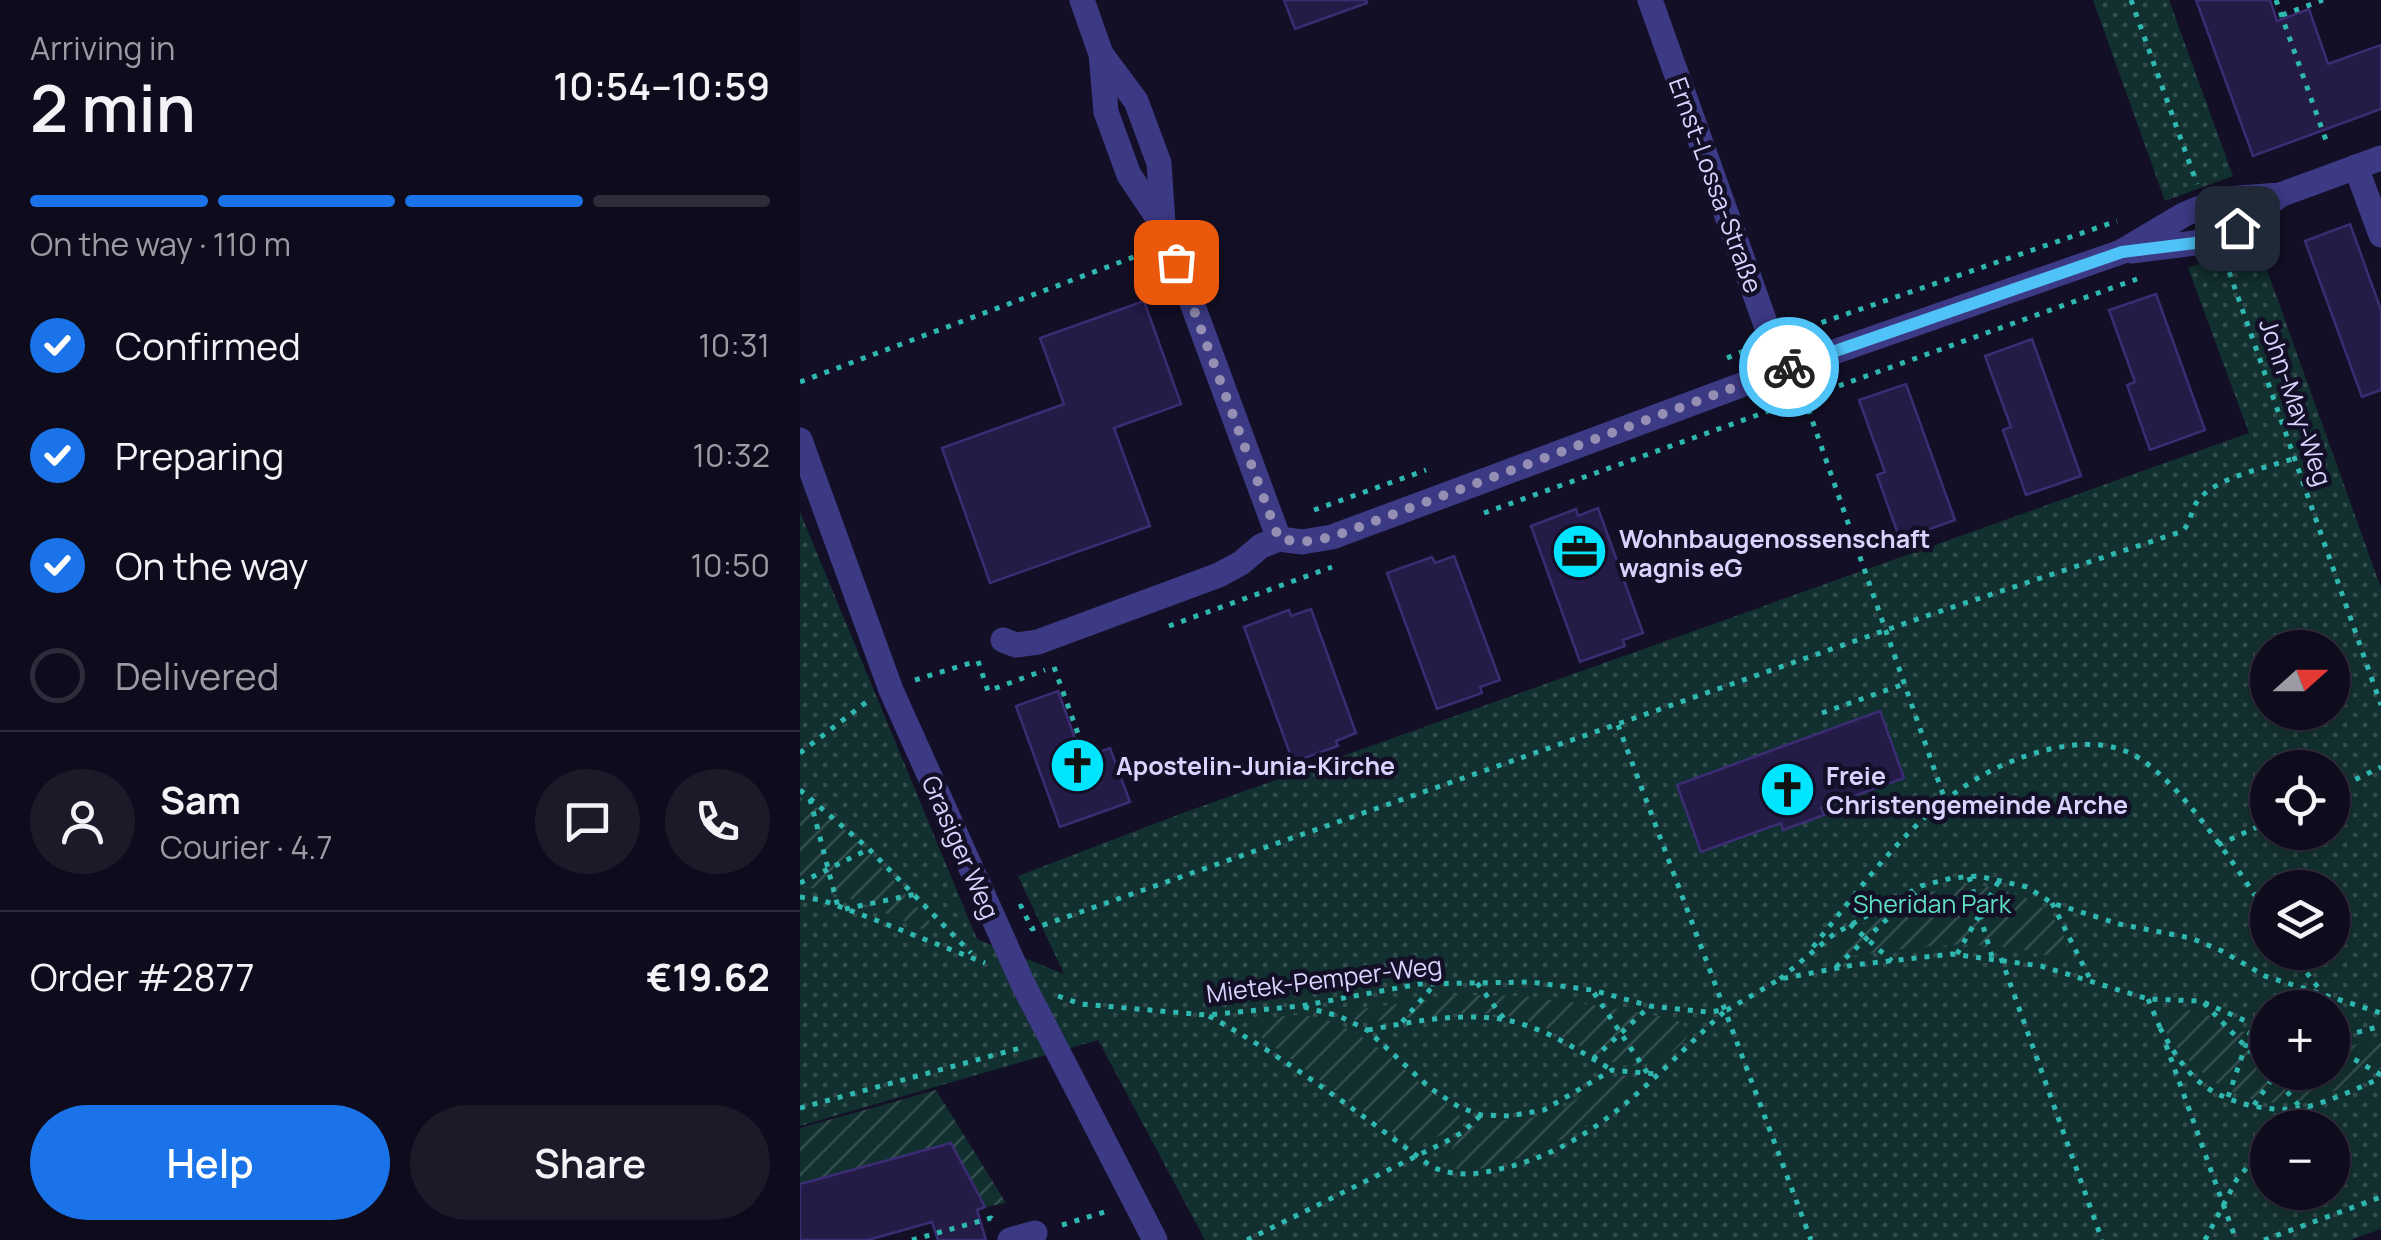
<!DOCTYPE html>
<meta charset="utf-8">
<style>
:root{--surface:#0e0b1c;--page:#1c1929;--text:#f1f3f6;--muted:#9b9ba3;--line:#2e2b3b;--accent:#1a73e8}
body{margin:0;font-family:Manrope,sans-serif;background:var(--page);color:var(--text);height:100vh;display:flex;flex-direction:column;font-size:38px;white-space:nowrap}
*{box-sizing:border-box;margin:0}
p{font-size:32px;color:var(--muted)}
.icon{flex:none;width:55px;height:55px;fill:none;stroke:currentColor;stroke-width:2;stroke-linecap:round;stroke-linejoin:round}
.map{position:relative;flex:1;overflow:hidden}
.panel{display:flex;flex-direction:column;background:var(--surface);width:800px}
.panel>*{flex:none}
.needle{width:65px;rotate:69deg}
.tools{position:absolute;left:1450px;top:630px;display:grid;gap:20px}
.tools a{display:grid;place-items:center;width:100px;height:100px;border-radius:50%;background:var(--surface);box-shadow:0 5px 15px #0003,0 0 0 2px var(--line);font-size:50px}
.pin{position:absolute;display:grid;place-items:center;width:85px;height:85px;color:#fff;margin:-42px;border-radius:20px;box-shadow:0 5px 15px #0006}
.courier{position:absolute;display:grid;place-items:center;width:100px;height:100px;margin:-50px;border:8px solid #4fc3f7;border-radius:50%;background:#fff;color:#222;box-shadow:0 2px 12px #0007}
.overview em{font-style:normal;font-weight:600}
.overview div{display:flex;flex-direction:column-reverse}
.overview{display:flex;align-items:center;justify-content:space-between;height:170px;padding:0 30px}
h1{font-size:65px;font-weight:600;line-height:75px}
.bar{display:grid;grid-template-columns:repeat(4,1fr);gap:15px 10px;align-content:center;height:120px;padding:0 30px}
.bar i{height:12px;border-radius:8px;background:var(--line)}
.bar .current{background:var(--accent)}
.bar p{grid-column:span 4}
.line{display:flex;align-items:center;gap:25px;padding:0 30px;border-top:2px solid var(--line)}
.line div{flex:1}
.round{display:grid;place-items:center;flex:none;width:105px;height:105px;border-radius:52px;background:var(--page)}
ol{padding:0 30px;list-style:none}
li{display:flex;align-items:center;gap:30px;height:110px}
li p{margin-inline-start:auto}
li .icon{padding:10px;border-radius:50%;background:var(--accent);color:#fff;stroke-width:4}
li:last-child{color:var(--muted)}
li i{width:55px;height:55px;border:5px solid var(--line);border-radius:50%}
.button{display:flex;gap:20px;margin-top:auto;padding:20px 30px}
.button a{flex:1;height:115px;border-radius:60px;background:var(--accent);color:#fff;font-size:40px;font-weight:600;line-height:115px;text-align:center}
.button a+a{background:var(--page);color:var(--text)}
main{display:flex;flex:1;min-height:0}
.map>svg:first-child{display:block}
</style>
<main>
<section class="panel">
<div class="overview"><div><h1>2 min</h1><p>Arriving in</p></div><em>10:54–10:59</em></div>
<div class="bar"><i class="current"></i><i class="current"></i><i class="current"></i><i></i><p>On the way · 110 m</p></div>
<ol>
<li><svg class="icon" aria-label="check" viewBox="0 0 24 24"><path d="M5 12l5 5 9-10"/></svg>Confirmed<p>10:31</p></li>
<li><svg class="icon" aria-label="check" viewBox="0 0 24 24"><path d="M5 12l5 5 9-10"/></svg>Preparing<p>10:32</p></li>
<li><svg class="icon" aria-label="check" viewBox="0 0 24 24"><path d="M5 12l5 5 9-10"/></svg>On the way<p>10:50</p></li>
<li><i></i>Delivered</li>
</ol>
<div class="line" style="height:180px"><a class="round"><svg class="icon" aria-label="person" viewBox="0 0 24 24"><circle cx="12" cy="8" r="4"/><path d="M4 21q1-7 8-7t8 7"/></svg></a><div><b>Sam</b><p>Courier · 4.7</p></div><a class="round"><svg class="icon" aria-label="chat" viewBox="0 0 24 24"><path d="M4 5h16v11H9l-5 4z"/></svg></a><a class="round"><svg class="icon" aria-label="phone" viewBox="0 0 24 24"><path d="M5 4h4l2 5-3 2q2 4 5 5l2-3 5 2v4C11 20 4 13 5 4z"/></svg></a></div>
<div class="line" style="height:130px"><div>Order #2877</div><b>€19.62</b></div>
<div class="button"><a>Help</a><a>Share</a></div>
</section>
<div class="map">
<svg width="1581" height="1240" viewBox="0 0 1581 1240">
<defs>
<pattern id="park-dots" width="8" height="8" patternUnits="userSpaceOnUse" patternTransform="scale(2.5)"><rect width="8" height="8" fill="#12302f"/><path d="M2 2h.1M6 6h.1" fill="none" stroke="#344d4e" stroke-width="1.8" stroke-linecap="round"/></pattern>
<pattern id="garden-furrows" width="10" height="10" patternUnits="userSpaceOnUse" patternTransform="scale(2.5)"><rect width="10" height="10" fill="#12302f"/><path d="M-1 1l2-2M0 10L10 0M9 11l2-2" fill="none" stroke="#344d4e"/></pattern>
</defs>
<rect width="100%" height="100%" fill="#130f26"/>
<g fill="url(#park-dots)" fill-rule="evenodd">
<path d="M1293,0H1369L1433,176L1365,201Z"/>
<path d="M1457,242L1581,588V1229L1550,1240H405L298,1040L0,1126V512L177,939L264,974L218,876L380,814L1449,433L1388,268ZM1468,648H1532V712H1468ZM1468,768H1532V832H1468ZM1468,888H1532V952H1468ZM1468,1008H1532V1072H1468ZM1468,1128H1532V1192H1468Z"/>
</g>
<g fill="url(#garden-furrows)">
<path d="M0,797C44,819 97,885 131,923L133,930H125L52,899L0,885Z"/>
<path d="M1164,884C1206,887 1264,901 1267,953L1264,957H1252L1217,948L1169,944L1118,947L1020,960L1021,956C1061,922 1111,892 1164,884Z"/>
<path d="M662,995L719,996L793,1005L876,1019L890,1031C883,1050 854,1065 834,1066C803,1067 759,1030 728,1021C674,1004 615,1019 560,1022L552,1018L554,1011L560,1009Z"/>
<path d="M1375,1009C1410,1009 1436,1030 1467,1043L1468,1072H1532L1533,1050L1581,1038V1069C1551,1085 1511,1104 1476,1103C1430,1102 1385,1065 1363,1027L1360,1018L1365,1012Z"/>
<path d="M491,1015C561,1014 604,1076 658,1113L662,1122L659,1127L623,1143L599,1137L458,1035L456,1026L462,1020Z"/>
<path d="M824,1075L829,1077L832,1085C811,1123 689,1183 649,1167C652,1103 718,1129 755,1112C778,1101 798,1079 824,1075Z"/>
<path d="M136,1090L206,1203L185,1207L151,1144L0,1184V1128Z"/>
</g>
<g fill="#241b47" stroke="#3b2d73" stroke-width="2.5">
<path d="M484,0H566L567,3L495,29Z"/>
<path d="M1396,0H1470L1477,21L1509,9L1528,64L1581,45V109L1453,156Z"/>
<path d="M1550,224L1581,310V390L1562,397L1505,241Z"/>
<path d="M1356,294L1405,430L1350,450L1327,385L1335,382L1309,310Z"/>
<path d="M344,301L381,404L314,428L350,526L190,583L142,448L264,404L240,338Z"/>
<path d="M1232,339L1281,476L1226,495L1203,430L1211,427L1185,356Z"/>
<path d="M1106,384L1155,520L1100,540L1077,475L1085,472L1059,400Z"/>
<path d="M798,508L843,633L823,640L825,646L780,662L731,526L776,509L778,516Z"/>
<path d="M654,556L700,680L680,687L682,693L637,709L587,573L632,557L635,563Z"/>
<path d="M511,609L556,733L536,741L538,746L493,762L444,627L489,610L491,616Z"/>
<path d="M258,691L282,758L310,748L330,802L260,827L216,706Z"/>
<path d="M1080,711L1104,778L1021,808L1024,815L983,830L981,823L901,852L877,785Z"/>
<path d="M151,1143L185,1207L177,1210L186,1240H138L132,1222L68,1240H0V1184Z"/>
</g>
<g fill="none" stroke-linecap="round" stroke-linejoin="round">
<g stroke="#2fb8b0" stroke-width="5" stroke-dasharray="5 8" stroke-linecap="butt">
<path d="M1331,0L1397,184"/>
<path d="M1476,0L1528,146"/>
<path d="M1482,15L1523,0"/>
<path d="M1425,260L1581,705"/>
<path d="M997,331L1317,221"/>
<path d="M927,358L949,349"/>
<path d="M0,382L342,254"/>
<path d="M1004,397L1144,797"/>
<path d="M514,510L626,470"/>
<path d="M684,513L1337,279"/>
<path d="M369,626L532,567"/>
<path d="M178,661L188,691L245,670"/>
<path d="M254,667L285,753"/>
<path d="M115,680L177,661"/>
<path d="M1022,713L1104,684"/>
<path d="M818,725L1011,1240"/>
<path d="M0,753L69,700"/>
<path d="M0,790L69,849L171,953"/>
<path d="M1532,791L1581,767"/>
<path d="M10,799L38,907"/>
<path d="M1418,845L1468,822"/>
<path d="M1169,877L1192,957"/>
<path d="M0,883L69,849"/>
<path d="M0,897L22,900L73,919L185,963"/>
<path d="M1252,903L1291,981"/>
<path d="M219,907L221,906L232,929L1129,615L1383,531C1393,519 1390,507 1402,496C1424,475 1467,468 1495,458"/>
<path d="M45,909L116,894"/>
<path d="M1050,924L1092,961"/>
<path d="M1013,947C1081,862 1142,772 1255,748C1280,743 1306,742 1330,753C1378,776 1438,870 1468,915"/>
<path d="M1491,952L1520,990"/>
<path d="M1157,954L1200,879"/>
<path d="M1201,958L1302,1240"/>
<path d="M1036,967L1116,892"/>
<path d="M980,979L1034,934L1121,886L1152,878L1178,876L1227,887L1252,903L1319,924L1391,938L1422,951L1465,976L1581,1013"/>
<path d="M677,983L705,1020"/>
<path d="M794,993L848,1074"/>
<path d="M258,996L281,1004L406,1015L501,1006L619,984L730,982L792,990L850,1006L907,1012L927,1010L980,979L1054,965L1152,954L1241,966L1348,999L1401,1001L1468,1031"/>
<path d="M1348,999L1361,1030"/>
<path d="M1404,1003L1468,1070"/>
<path d="M504,1007L539,1016L567,1030L630,1088L659,1107L681,1115L709,1116L744,1110L812,1070L855,1074"/>
<path d="M409,1016C488,1059 560,1114 632,1167C657,1177 674,1175 700,1169C798,1147 853,1076 924,1012"/>
<path d="M602,1022L634,985"/>
<path d="M1360,1028C1371,1048 1384,1070 1402,1084C1426,1103 1470,1113 1500,1108C1528,1103 1555,1089 1581,1078"/>
<path d="M568,1030C616,1021 674,1009 722,1024C755,1034 782,1053 812,1070"/>
<path d="M1532,1039L1581,1026"/>
<path d="M1366,1045L1436,1240"/>
<path d="M1532,1046L1581,1075"/>
<path d="M793,1059L849,1007"/>
<path d="M1470,1072L1501,1108"/>
<path d="M1428,1097L1453,1024"/>
<path d="M1454,1105L1477,1072"/>
<path d="M0,1108L224,1047"/>
<path d="M1487,1128L1512,1107"/>
<path d="M262,1225L308,1211"/>
<path d="M112,1240L191,1218L194,1222"/>
<path d="M447,1240L647,1141L663,1132L681,1115"/>
<path d="M1405,1240L1437,1179L1468,1144"/>
<path d="M1464,1240L1581,1197"/>
</g>
<g stroke="#3d3a85" stroke-width="25">
<path d="M282,0L301,54L306,112L329,175L364,227L479,539"/>
<path d="M850,0L982,370"/>
<path d="M301,54L336,101L359,163L363,223"/>
<path d="M1556,167L1581,235"/>
<path d="M1331,251L1395,243L1437,228L1480,195"/>
<path d="M0,440L91,690L223,984L355,1240"/>
<path d="M203,640L216,645L238,642L419,575L441,563L461,546L479,539L502,542L532,537L982,370L1321,252L1385,214L1405,206L1426,199L1480,195L1581,158"/>
<path d="M210,1240L235,1233"/>
</g>
</g>
<g fill="none" stroke-linecap="round" stroke-linejoin="round">
<path stroke="#948fb3" stroke-width="10" stroke-dasharray="0 18" d="M376,262L479,539L502,542L532,537L989,367"/>
<path stroke="#4fc3f7" stroke-width="12" d="M989,367L1322,252L1395,243L1437,228"/>
</g>
<defs>
<symbol id="office-disc" viewBox="-11 -11 22 22"><circle r="9.5" fill="#00e5ff" stroke="#130f26"/><path d="M-6-3h4V-5.5h4V-3h4V5H-6ZM-1-4.5V-3h2v-1.5ZM-6 0V1H6V0Z" fill="#111"/></symbol>
<symbol id="church-disc" viewBox="-11 -11 22 22"><circle r="9.5" fill="#00e5ff" stroke="#130f26"/><path d="M-1.2-6h2.4v3.5h3.3v2.4h-3.3V6h-2.4V-.1h-3.3v-2.4h3.3Z" fill="#111"/></symbol>
</defs>
<g fill-rule="evenodd">
<use href="#office-disc" x="748" y="520" width="63" height="63"/>
<use href="#church-disc" x="246" y="734" width="63" height="63"/>
<use href="#church-disc" x="956" y="758" width="63" height="63"/>
</g>
<g text-anchor="middle" dominant-baseline="central" stroke-width="9" stroke-linejoin="round" paint-order="stroke">
<g font-size="25" fill="#d9d4ff" stroke="#130f26">
<text transform="translate(916 185) rotate(70)">Ernst-Lossa-Straße</text>
<text transform="translate(1496 402) rotate(71)">John-May-Weg</text>
<text transform="translate(161 847) rotate(66)">Grasiger Weg</text>
<text transform="translate(524 979) rotate(-7)">Mietek-Pemper-Weg</text>
</g>
<g font-size="25" font-weight="bold" fill="#d9d4ff" stroke="#130f26" text-anchor="start">
<text x="819" y="538">Wohnbaugenossenschaft<tspan x="819" dy="29">wagnis eG</tspan></text>
<text x="316" y="765">Apostelin-Junia-Kirche</text>
<text x="1026" y="775">Freie<tspan x="1026" dy="29">Christengemeinde Arche</tspan></text>
</g>
<g font-size="25" fill="#5fe0c0" stroke="#130f26">
<text x="1132" y="903">Sheridan Park</text>
</g>
</g>
</svg>
<div class="tools">
<a><svg class="needle" viewBox="-14 -14 28 28"><path d="M0-13l5 13h-10z" fill="#e53935"/><path d="M0 13l5-13h-10z" fill="#9b9ba3"/></svg></a>
<a><svg class="icon" aria-label="locate" viewBox="0 0 24 24"><circle cx="12" cy="12" r="6"/><path d="M12 2v4M12 18v4M2 12h4M18 12h4"/></svg></a>
<a><svg class="icon" aria-label="layers" viewBox="0 0 24 24"><path d="M12 4l9 5-9 5-9-5zM3 14l9 5 9-5"/></svg></a>
<a>+</a>
<a>−</a>
</div>
<div class="pin" style="left:376px;top:262px;background:#ea580c"><svg class="icon" aria-label="bag" viewBox="0 0 24 24"><path d="M5 8h14l-1 12H6zM9 8a3 3 0 0 1 6 0"/></svg></div>
<div class="pin" style="left:1437px;top:228px;background:#1f2937"><svg class="icon" aria-label="home" viewBox="0 0 24 24"><path d="M3 11l9-7 9 7M6 9v11h12V9"/></svg></div>
<div class="courier" style="left:989px;top:367px"><svg class="icon" aria-label="bike" viewBox="0 0 24 24"><circle cx="6" cy="16" r="4"/><circle cx="18" cy="16" r="4"/><path d="M6 16l4-8h5l3 8M10 8l3 8H6M13 5h3"/></svg></div>
</div>
</main>
